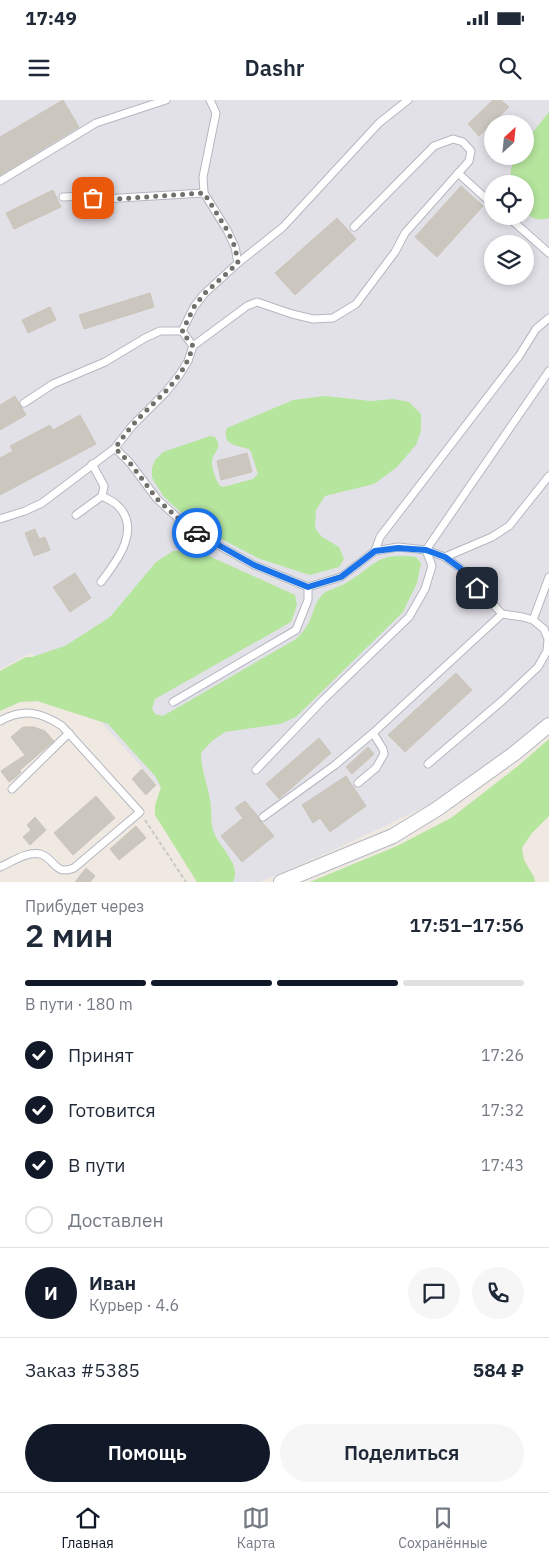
<!DOCTYPE html>
<html lang="ru">
<meta charset="utf-8">
<style>
:root{--surface:#fff;--page:#f6f6f7;--text:#1f2937;--muted:#747a83;--line:#e0e1e3;--accent:#111827}
body{margin:0;font-family:"IBM Plex Sans",sans-serif;background:var(--page);color:var(--text);height:100vh;display:flex;flex-direction:column;font-size:19px;white-space:nowrap}
*{box-sizing:border-box;margin:0}
p{font-size:16px;color:var(--muted)}
.icon{flex:none;width:28px;height:28px;fill:none;stroke:currentColor;stroke-width:2;stroke-linecap:round;stroke-linejoin:round}
.map{position:relative;height:782px;overflow:hidden}
.details{display:flex;flex-direction:column;background:var(--surface);flex:1}
.details>*{flex:none}
.needle{width:32px;rotate:27deg}
.controls{position:absolute;left:484px;top:15px;display:grid;gap:10px}
.controls a{display:grid;place-items:center;width:50px;height:50px;border-radius:50%;background:var(--surface);box-shadow:0 2px 8px #0003;font-size:25px}
.pin{position:absolute;display:grid;place-items:center;width:42px;height:42px;color:#fff;margin:-21px;border-radius:10px;box-shadow:0 2px 8px #0006}
.courier{position:absolute;display:grid;place-items:center;width:50px;height:50px;margin:-25px;border:4px solid #1a73e8;border-radius:50%;background:#fff;color:#222;box-shadow:0 1px 6px #0007}
.headline em{font-style:normal;font-weight:600}
.headline div{display:flex;flex-direction:column-reverse}
.headline{display:flex;align-items:center;justify-content:space-between;height:85px;padding:0 25px}
h1{font-size:32px;font-weight:600;line-height:38px}
.bar{display:grid;grid-template-columns:repeat(4,1fr);gap:8px 5px;align-content:center;height:60px;padding:0 25px}
.bar i{height:6px;border-radius:4px;background:var(--line)}
.bar .active{background:var(--accent)}
.bar p{grid-column:span 4}
.line{display:flex;align-items:center;gap:12px;padding:0 25px;border-top:1px solid var(--line)}
.line div{flex:1}
.round{display:grid;place-items:center;flex:none;width:52px;height:52px;border-radius:26px;background:var(--page)}
ol{padding:0 25px;list-style:none}
li{display:flex;align-items:center;gap:15px;height:55px}
li p{margin-inline-start:auto}
li .icon{padding:5px;border-radius:50%;background:var(--accent);color:#fff;stroke-width:4}
li:last-child{color:var(--muted)}
li i{width:28px;height:28px;border:2px solid var(--line);border-radius:50%}
.primary-button{display:flex;gap:10px;margin-top:auto;padding:10px 25px}
.primary-button a{flex:1;height:58px;border-radius:30px;background:var(--accent);color:#fff;font-size:20px;font-weight:600;line-height:58px;text-align:center}
.primary-button a+a{background:var(--page);color:var(--text)}
.status{display:flex;justify-content:space-between;align-items:center;height:35px;padding:0 25px;background:var(--surface);direction:ltr}
.status svg{height:14px;fill:currentColor}
header{display:flex;justify-content:space-between;align-items:center;height:65px;padding:0 25px;background:var(--surface);font-size:22px;font-weight:600}
.menu{display:flex;justify-content:space-around;align-items:center;height:70px;border-top:1px solid var(--line);background:var(--surface);font-size:14px;color:var(--muted)}
.menu a{display:grid;justify-items:center;gap:2px}
.menu .active{color:var(--accent)}
.map>svg:first-child{display:block}
</style>
<div class="status"><b>17:49</b><svg viewBox="0 0 49 12"><path d="M0 12V9h3v3zM5 12V6h3v6zM10 12V3h3v9zM15 12V0h3v12zM26 1h20v11H26zM47 4h2v5h-2z"/></svg></div>
<header><svg class="icon" aria-label="menu" viewBox="0 0 24 24"><path d="M4 6h16M4 12h16M4 18h16"/></svg>Dashr<svg class="icon" aria-label="search" viewBox="0 0 24 24"><circle cx="10" cy="10" r="6"/><path d="M15 15l6 6"/></svg></header>
<div class="map">
<svg width="549" height="782" viewBox="0 0 549 782">
<rect width="100%" height="100%" fill="#efe9e1"/>
<path fill="#e3e1e8" fill-rule="evenodd" d="M0,0H549V619L511,649L433,703L340,747L260,782H228L158,685L99,620L31,553L0,569ZM492,24H525V56H492ZM492,84H525V116H492ZM492,144H525V176H492Z"/>
<g fill="#b6e59e">
<path d="M549,12V118C540,121 531,119 525,112V84H512C509,74 511,65 516,56H525V42Z"/>
<path d="M325,296L371,301L393,299L409,302L421,314V331L416,345L397,367L374,384L325,396L316,410L315,428L322,437L339,447L344,459L339,467L310,475L260,459L196,426L164,397L152,378V368L155,360L163,352L210,336L215,337C224,349 212,351 212,363C212,369 216,380 220,386L223,387L253,379L258,374L251,352L249,349C237,346 221,345 227,328L293,300Z"/>
<path d="M196,450L295,495L297,505L291,522L155,599L152,608L155,614L163,616L296,539C300,535 305,530 308,524C313,515 315,501 323,494C328,489 338,488 344,484C377,466 373,452 416,457L421,463L417,483L403,512L296,617L280,624L225,632L212,641L201,653C201,669 207,683 210,699C212,709 210,723 214,733C220,748 242,765 233,782H197L155,715V706L161,687L155,676L108,624L37,601L20,602L0,611V571L26,557H32L65,546L110,517L156,462L173,451Z"/>
<path d="M549,639V716L532,733L522,748L524,760L534,777L535,782H310L397,746L451,718L518,666Z"/>
</g>
<g fill="#cbc7bf" stroke="#cbc5ba">
<path d="M63,0L79,27L0,75V37Z"/>
<path d="M493,0H501L509,7L479,36L468,24Z"/>
<path d="M461,86L483,106L437,157L415,137Z"/>
<path d="M53,90L61,107L14,129L6,113Z"/>
<path d="M337,118L356,139L295,195L275,173Z"/>
<path d="M150,193L154,207L84,229L79,215Z"/>
<path d="M50,207L56,220L28,233L22,220Z"/>
<path d="M15,296L26,315L0,330V305Z"/>
<path d="M80,315L96,344L0,395V358L13,351L10,346L50,325L53,330Z"/>
<path d="M247,353L252,372L221,380L217,361Z"/>
<path d="M35,429L39,439L45,437L50,450L34,456L25,433Z"/>
<path d="M75,473L91,498L70,512L53,487Z"/>
<path d="M456,573L472,590L405,652L388,635Z"/>
<path d="M23,627H34L45,631L54,641L20,670L21,672L17,676L9,682L1,671L25,655L11,637Z"/>
<path d="M319,638L331,653L279,699L266,684Z"/>
<path d="M368,647L374,654L352,674L346,667Z"/>
<path d="M142,669L156,685L146,695L132,679Z"/>
<path d="M346,676L366,706L330,732L320,718L313,723L302,705Z"/>
<path d="M96,696L115,718L73,755L54,733Z"/>
<path d="M245,701L258,716L259,720L262,722L274,736L242,762L221,736L243,718L235,708Z"/>
<path d="M35,717L46,730L30,745L23,737L31,730L27,725Z"/>
<path d="M136,726L146,738L119,760L110,749Z"/>
<path d="M86,768L95,776L90,782H75Z"/>
</g>
<g fill="none" stroke-linecap="round" stroke-linejoin="round">
<defs>
<g id="lane">
<path d="M458,73L492,104"/>
<path d="M0,81L96,23L166,0"/>
<path d="M63,97L83,96L103,99L204,93"/>
<path d="M507,116L549,153"/>
<path d="M238,163L283,127L379,23L408,0"/>
<path d="M193,246L182,231L194,207L204,194L238,163L235,147L227,130L204,93L203,77L216,13L210,0"/>
<path d="M24,303L53,284L105,262L145,238L160,231H182"/>
<path d="M115,348L130,363L157,399L191,430L254,465L308,487L341,477L375,451L398,447L426,450L549,271"/>
<path d="M76,415L102,396L104,386L92,364"/>
<path d="M0,419L25,411L42,403L115,348L132,326L166,292L180,274L188,261L193,246L247,206L257,202L292,214L313,219L333,218L356,204L395,152L405,133L469,61L471,51L463,42L453,39L434,46L354,127"/>
<path d="M426,450L445,457L460,468L502,514L523,517L533,520L544,529L548,539L547,551L538,567L503,600L428,664"/>
<path d="M375,451L380,437L519,256L536,229L549,218"/>
<path d="M445,457L492,437L509,426L549,376"/>
<path d="M101,482C117,461 143,428 116,404C112,401 106,398 102,396"/>
<path d="M533,520L549,477"/>
<path d="M173,602L296,530L308,500V487"/>
<path d="M0,621C24,608 41,612 62,626L140,712L74,768C54,776 55,758 40,754C27,751 12,762 0,767"/>
<path d="M256,670L323,600L409,517L425,489L432,466L426,450"/>
<path d="M358,683L376,668L384,654L383,649L373,633"/>
<path d="M12,689L69,633"/>
<path d="M263,717L335,665L373,633L502,514"/>
</g>
<path id="street" d="M281,782L393,736L437,709L515,653L549,625"/>
</defs>
<use href="#lane" stroke="#b4b7c1" stroke-width="9"/>
<use href="#street" stroke="#b4b7c1" stroke-width="16"/>
<path stroke="#c9c9c9" stroke-width="2" stroke-dasharray="4 2.5" stroke-linecap="butt" d="M145,720L186,782"/>
<use href="#lane" stroke="#fff" stroke-width="7"/>
<use href="#street" stroke="#fff" stroke-width="14"/>
</g>
<g fill="none" stroke-linecap="round" stroke-linejoin="round">
<path stroke="#726f6d" stroke-width="5" stroke-dasharray="0 9" d="M93,98L103,100L204,93L227,130L235,147L238,163L204,194L194,207L182,232L193,246C182,283 156,298 132,326C126,333 121,340 115,348L130,363L157,399L191,430L197,433"/>
<path stroke="#1a73e8" stroke-width="6" d="M197,433L254,465L308,487L341,477L375,451L398,448L426,450L445,457L460,468L477,488"/>
</g>
</svg>
<div class="controls">
<a><svg class="needle" viewBox="-14 -14 28 28"><path d="M0-13l5 13h-10z" fill="#e53935"/><path d="M0 13l5-13h-10z" fill="#747a83"/></svg></a>
<a><svg class="icon" aria-label="locate" viewBox="0 0 24 24"><circle cx="12" cy="12" r="6"/><path d="M12 2v4M12 18v4M2 12h4M18 12h4"/></svg></a>
<a><svg class="icon" aria-label="layers" viewBox="0 0 24 24"><path d="M12 4l9 5-9 5-9-5zM3 14l9 5 9-5"/></svg></a>
</div>
<div class="pin" style="left:93px;top:98px;background:#ea580c"><svg class="icon" aria-label="bag" viewBox="0 0 24 24"><path d="M5 8h14l-1 12H6zM9 8a3 3 0 0 1 6 0"/></svg></div>
<div class="pin" style="left:477px;top:488px;background:#1f2937"><svg class="icon" aria-label="home" viewBox="0 0 24 24"><path d="M3 11l9-7 9 7M6 9v11h12V9"/></svg></div>
<div class="courier" style="left:197px;top:433px"><svg class="icon" aria-label="car" viewBox="0 0 24 24"><path d="M5 17H2v-5l4-1 3-4h7l3 4 3 1v5h-3M9 17h6M6 11h13"/><circle cx="7" cy="17" r="2"/><circle cx="17" cy="17" r="2"/></svg></div>
</div>
<section class="details">
<div class="headline"><div><h1>2 мин</h1><p>Прибудет через</p></div><em>17:51–17:56</em></div>
<div class="bar"><i class="active"></i><i class="active"></i><i class="active"></i><i></i><p>В пути · 180 m</p></div>
<ol>
<li><svg class="icon" aria-label="check" viewBox="0 0 24 24"><path d="M5 12l5 5 9-10"/></svg>Принят<p>17:26</p></li>
<li><svg class="icon" aria-label="check" viewBox="0 0 24 24"><path d="M5 12l5 5 9-10"/></svg>Готовится<p>17:32</p></li>
<li><svg class="icon" aria-label="check" viewBox="0 0 24 24"><path d="M5 12l5 5 9-10"/></svg>В пути<p>17:43</p></li>
<li><i></i>Доставлен</li>
</ol>
<div class="line" style="height:90px"><b class="round" style="background:var(--accent);color:#fff">И</b><div><b>Иван</b><p>Курьер · 4.6</p></div><a class="round"><svg class="icon" aria-label="chat" viewBox="0 0 24 24"><path d="M4 5h16v11H9l-5 4z"/></svg></a><a class="round"><svg class="icon" aria-label="phone" viewBox="0 0 24 24"><path d="M5 4h4l2 5-3 2q2 4 5 5l2-3 5 2v4C11 20 4 13 5 4z"/></svg></a></div>
<div class="line" style="height:65px"><div>Заказ #5385</div><b>584 ₽</b></div>
<div class="primary-button"><a>Помощь</a><a>Поделиться</a></div>
</section>
<nav class="menu">
<a class="active"><svg class="icon" aria-label="home" viewBox="0 0 24 24"><path d="M3 11l9-7 9 7M6 9v11h12V9"/></svg>Главная</a>
<a><svg class="icon" aria-label="map" viewBox="0 0 24 24"><path d="M3 6l6-2 6 2 6-2v14l-6 2-6-2-6 2zM9 4v14M15 6v14"/></svg>Карта</a>
<a><svg class="icon" aria-label="saved" viewBox="0 0 24 24"><path d="M7 4h10v16l-5-4-5 4z"/></svg>Сохранённые</a>
</nav>
